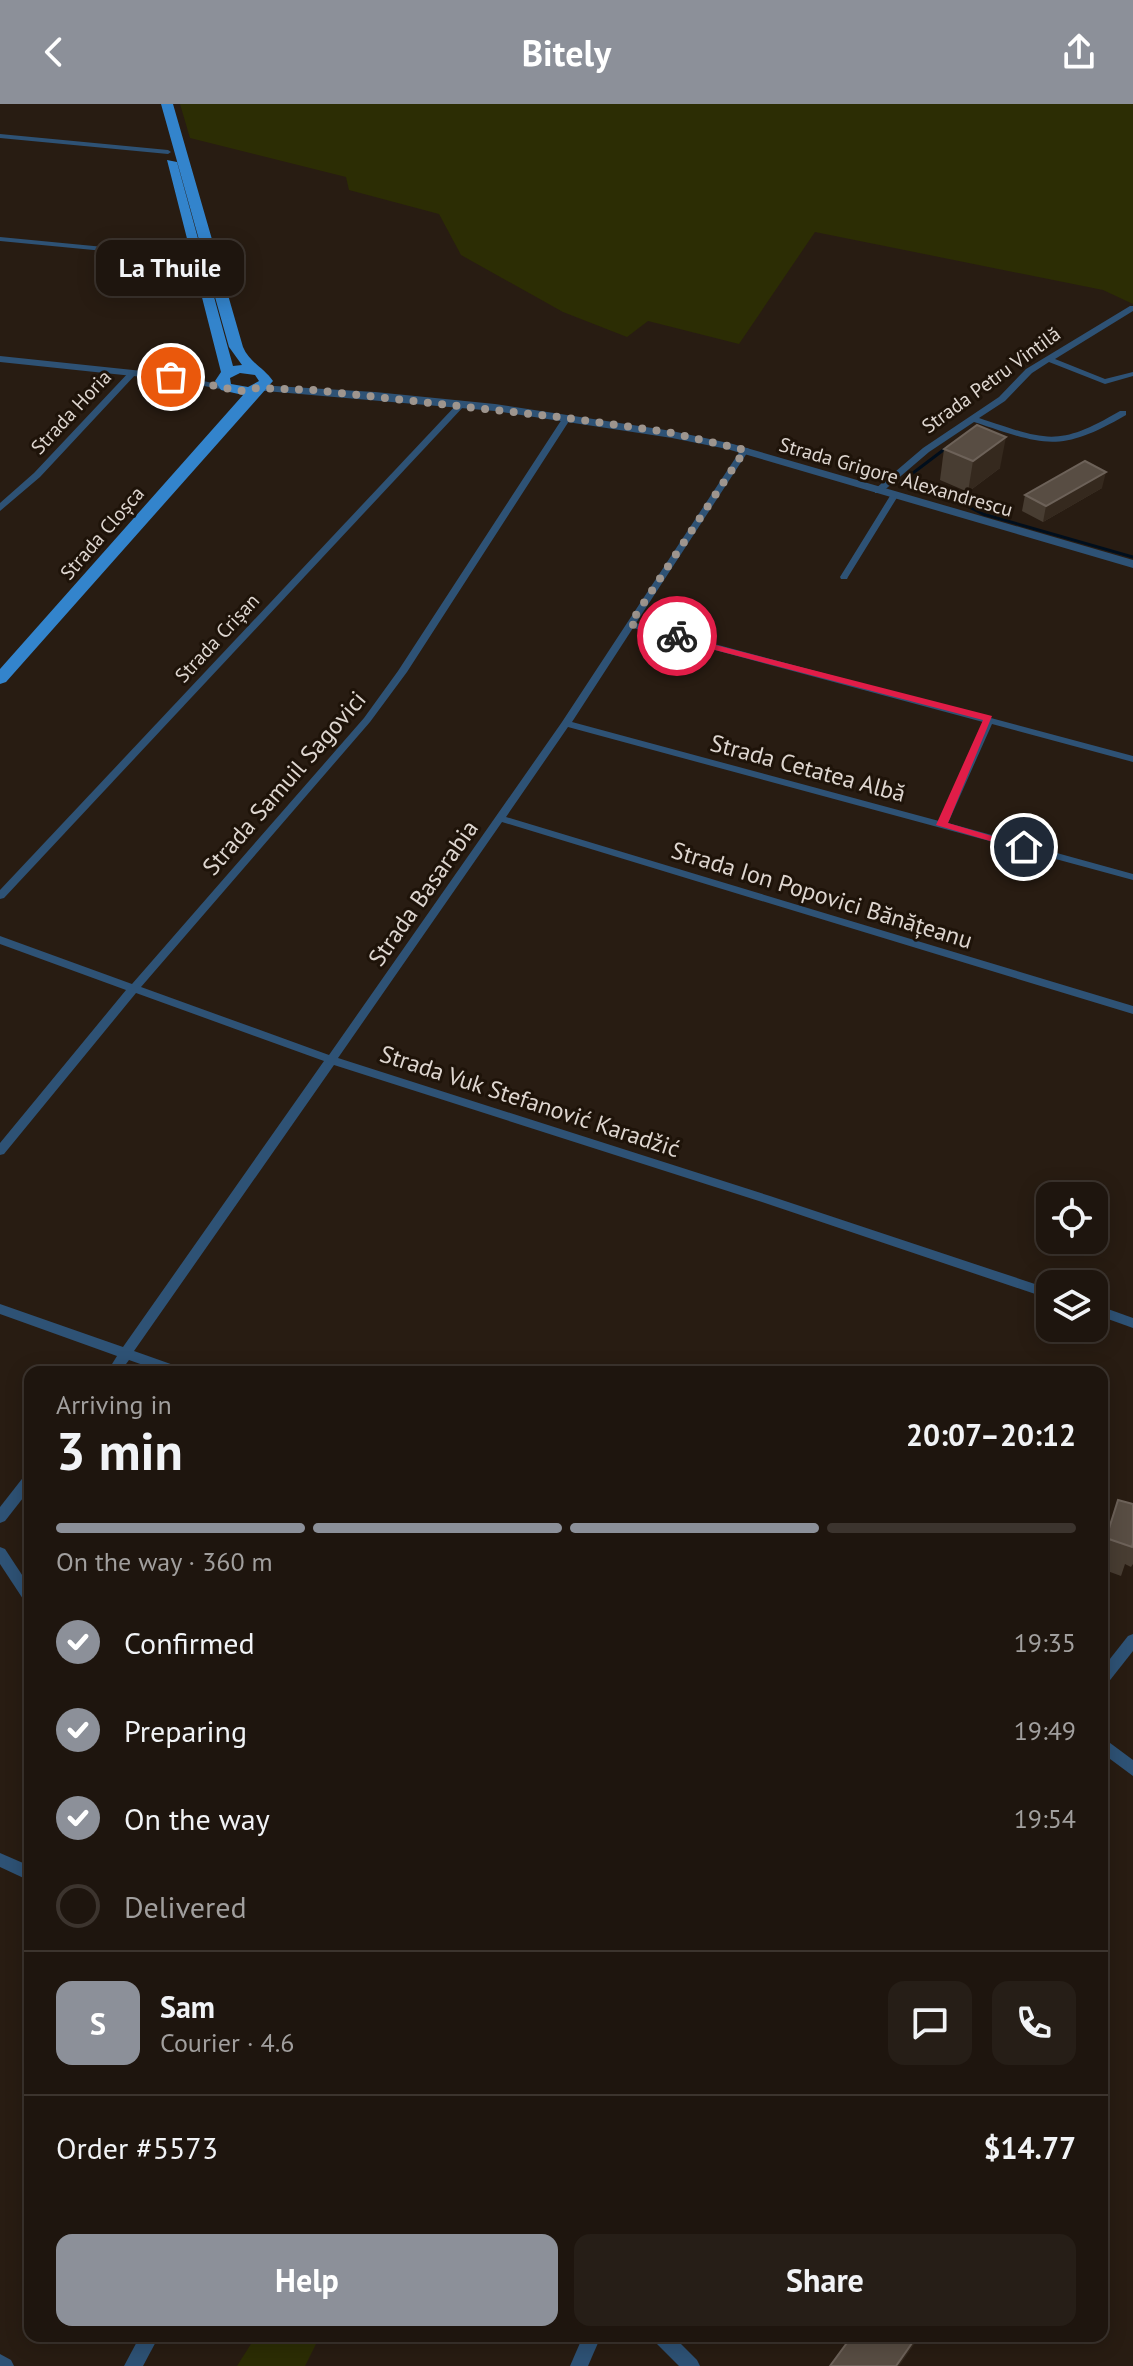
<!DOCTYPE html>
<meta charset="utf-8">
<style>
:root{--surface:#1e150e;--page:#261e17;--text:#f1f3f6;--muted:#a19f9e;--line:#3c342e;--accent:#8c9099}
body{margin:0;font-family:"PT Sans",sans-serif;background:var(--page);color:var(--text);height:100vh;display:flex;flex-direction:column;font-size:30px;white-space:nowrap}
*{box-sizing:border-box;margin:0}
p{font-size:26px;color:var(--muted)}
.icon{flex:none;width:44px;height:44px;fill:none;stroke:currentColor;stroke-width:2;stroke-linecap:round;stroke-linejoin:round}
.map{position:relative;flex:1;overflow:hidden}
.side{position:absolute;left:24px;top:1262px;width:1084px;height:976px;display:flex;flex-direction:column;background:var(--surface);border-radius:16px;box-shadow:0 4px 20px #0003,0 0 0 2px var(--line)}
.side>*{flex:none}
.fabs{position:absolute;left:1036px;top:1078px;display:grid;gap:16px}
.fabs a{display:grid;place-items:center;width:72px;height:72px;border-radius:16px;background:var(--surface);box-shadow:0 4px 20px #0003,0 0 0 2px var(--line);font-size:40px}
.pin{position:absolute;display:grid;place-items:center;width:68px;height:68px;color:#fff;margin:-34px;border:4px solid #fff;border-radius:50%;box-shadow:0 2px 8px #0007}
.courier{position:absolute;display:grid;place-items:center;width:80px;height:80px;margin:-40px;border:6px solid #e11d48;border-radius:50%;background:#fff;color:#222;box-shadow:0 2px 10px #0007}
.bubble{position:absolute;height:56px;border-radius:16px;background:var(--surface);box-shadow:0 4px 20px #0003,0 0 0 2px var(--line);font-size:26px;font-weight:800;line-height:56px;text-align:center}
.summary em{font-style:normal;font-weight:800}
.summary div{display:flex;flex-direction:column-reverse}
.summary{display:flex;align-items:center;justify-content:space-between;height:136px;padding:0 32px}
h1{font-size:52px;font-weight:800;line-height:60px}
.bar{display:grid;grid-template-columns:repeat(4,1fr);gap:12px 8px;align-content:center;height:96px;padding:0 32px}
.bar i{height:10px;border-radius:6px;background:var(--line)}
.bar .on{background:var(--accent)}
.bar p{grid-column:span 4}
.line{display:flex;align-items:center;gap:20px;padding:0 32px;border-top:2px solid var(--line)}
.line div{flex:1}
.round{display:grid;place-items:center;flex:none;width:84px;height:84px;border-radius:16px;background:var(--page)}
ol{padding:0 32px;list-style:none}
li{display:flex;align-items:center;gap:24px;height:88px}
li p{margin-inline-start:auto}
li .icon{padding:8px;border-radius:50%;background:var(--accent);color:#fff;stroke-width:4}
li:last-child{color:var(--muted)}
li i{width:44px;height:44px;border:4px solid var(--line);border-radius:50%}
.cta{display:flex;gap:16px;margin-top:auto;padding:16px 32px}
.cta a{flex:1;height:92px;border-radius:16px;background:var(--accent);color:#fff;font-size:32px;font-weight:800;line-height:92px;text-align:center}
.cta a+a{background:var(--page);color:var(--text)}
header{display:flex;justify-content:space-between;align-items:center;height:104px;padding:0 32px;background:var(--accent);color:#fff;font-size:36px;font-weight:800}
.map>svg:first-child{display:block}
</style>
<header><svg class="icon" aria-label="back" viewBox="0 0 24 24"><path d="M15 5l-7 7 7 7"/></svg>Bitely<svg class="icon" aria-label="share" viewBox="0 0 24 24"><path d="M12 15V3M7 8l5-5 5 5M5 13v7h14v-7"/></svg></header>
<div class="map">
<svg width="1133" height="2262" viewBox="0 0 1133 2262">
<rect width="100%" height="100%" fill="#281c12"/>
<g fill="#2c2d04">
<path d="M180,0H1133V200L1103,186L815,128L739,240L648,217L627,233L563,208L461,151L439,110L349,86L346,73L190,34Z"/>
<path d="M256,2232H320L305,2262H237Z"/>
</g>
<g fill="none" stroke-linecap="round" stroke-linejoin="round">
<path stroke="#000e1c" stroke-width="3" d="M946,344L909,372L983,410L1133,453"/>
<g fill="#2e5275" fill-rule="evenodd">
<path d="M0,30L168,46L171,48L168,50L0,34Z"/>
<path d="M0,133L187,151L210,149L214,151L210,153L187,155L0,137Z"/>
<path d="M1130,202H1133V207L1055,255L1105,275L1133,268V272L1105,280L1049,258L1032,269L1005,297L979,314C1046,336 1057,344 1120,307H1126V311C1059,350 1044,341 974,318L929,348L881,389H875V385L923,344L999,293L1026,265Z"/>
<path d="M130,267L137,269L40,373L0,407V399L34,369Z"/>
<path d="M458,299L465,301L4,794L0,795V786Z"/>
<path d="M564,312L571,314L407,568L370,618L141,883L329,951L562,618L742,344H748L749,346L636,519L1133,652V658L992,620L948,719L1133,770V776L568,623L506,713L1133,902V910L502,718L338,954L770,1092L1050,1185V1195L762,1098L334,961L134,1247L182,1264L184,1268H163L129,1256L120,1268H107L117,1252L0,1210V1200L123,1243L324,957L136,889L4,1050L0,1051V1039L126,886L0,840V832L132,880L364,614L398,567ZM633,524L983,618L939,717L572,618Z"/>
<path d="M894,389L898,392L848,473L847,475H841L840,473L890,392Z"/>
<path d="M1094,1200L1133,1214V1224L1094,1210Z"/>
<path d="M30,1369V1385L5,1417L0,1419V1403L25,1371Z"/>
<path d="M0,1443L5,1445L30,1483V1500L25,1498L0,1460Z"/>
<path d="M1133,1530V1547L1107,1580L1102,1582V1565L1128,1532Z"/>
<path d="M1102,1633L1133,1656V1672L1102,1649Z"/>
<path d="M0,1749L30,1762V1777L0,1763Z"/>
<path d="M140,2232H159L143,2262H124Z"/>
<path d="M583,2232H601L588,2262H570Z"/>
<path d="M652,2232H673L697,2256L700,2262H679L655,2238Z"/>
<path d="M0,2250L11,2256L14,2262H0Z"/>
</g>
<g fill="#2e5275" fill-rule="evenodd">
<path d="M0,252L171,270L231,283L226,286L171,276L0,258Z"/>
<path d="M258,281L375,288L495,300L672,327L733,340L1133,456V464L727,345L672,334L495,307L254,286V282Z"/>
</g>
<path fill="#3384cc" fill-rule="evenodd" d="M161,0H173L243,243C249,258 264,264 273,277L6,578L0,580V565L243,291L221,286L215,277L221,268L167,56L177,58L233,262L242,261L229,243ZM240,269L255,271L259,277L248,283L231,280L230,274Z"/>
</g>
<g fill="#483d32">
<path d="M944,345L1000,364L968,388L940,376Z"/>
<path d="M1102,384L1043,418L1022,407L1025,391Z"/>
<path d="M1118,1396L1133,1400V1460L1131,1463L1125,1460L1121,1472L1102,1465V1443Z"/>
</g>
<g fill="#35291e">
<path d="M1006,333L1000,364L968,388L973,357Z"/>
<path d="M1106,368L1102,384L1043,418L1046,402Z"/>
<path d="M917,2232H920L899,2262H896Z"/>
</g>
<g fill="#584d43" stroke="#6d6259" stroke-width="2">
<path d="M977,321L1006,333L973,357L944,345Z"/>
<path d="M1085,357L1106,368L1046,402L1025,391Z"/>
<path d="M1118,1396L1133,1400V1438L1132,1443L1106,1434Z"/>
<path d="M852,2232H917L896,2262H830Z"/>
</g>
<path fill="#e11d48" d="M673,530L992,612L948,719L1029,743L1024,747L936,721L983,616L673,535Z"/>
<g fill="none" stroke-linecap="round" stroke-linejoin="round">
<path stroke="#9e958e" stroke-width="8" stroke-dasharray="0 14.4" d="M171,273L240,287L258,284L313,286L567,314L667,328L745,346L630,520L677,532"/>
</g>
<g text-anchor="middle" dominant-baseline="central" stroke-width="6" stroke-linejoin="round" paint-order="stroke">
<g font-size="20" fill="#ded6d0" stroke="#1e1309">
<text transform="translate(991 276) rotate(-36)">Strada Petru Vintilă</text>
<text transform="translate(71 308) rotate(-47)">Strada Horia</text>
<text transform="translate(896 373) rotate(16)">Strada Grigore Alexandrescu</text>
<text transform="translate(102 429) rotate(-49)">Strada Cloșca</text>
<text transform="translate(217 534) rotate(-47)">Strada Crișan</text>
</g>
<g font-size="24" fill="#ded6d0" stroke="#1e1309">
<text transform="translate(808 664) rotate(15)">Strada Cetatea Albă</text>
<text transform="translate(284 679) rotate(-49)">Strada Samuil Sagovici</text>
<text transform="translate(423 789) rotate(-55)">Strada Basarabia</text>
<text transform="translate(822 791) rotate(17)">Strada Ion Popovici Bănățeanu</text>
<text transform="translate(530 997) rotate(18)">Strada Vuk Stefanović Karadžić</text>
</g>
</g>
</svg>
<div class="fabs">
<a><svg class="icon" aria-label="locate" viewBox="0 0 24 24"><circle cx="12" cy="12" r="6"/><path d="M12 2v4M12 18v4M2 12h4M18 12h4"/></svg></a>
<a><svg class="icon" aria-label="layers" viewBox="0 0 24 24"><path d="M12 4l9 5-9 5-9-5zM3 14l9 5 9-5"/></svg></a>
</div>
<div class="pin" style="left:171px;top:273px;background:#ea580c"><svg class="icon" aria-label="bag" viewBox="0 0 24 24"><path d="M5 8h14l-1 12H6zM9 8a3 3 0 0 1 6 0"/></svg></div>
<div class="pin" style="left:1024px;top:743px;background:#1f2937"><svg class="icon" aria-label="home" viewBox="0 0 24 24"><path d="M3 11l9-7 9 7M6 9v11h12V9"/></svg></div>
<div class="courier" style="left:677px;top:532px"><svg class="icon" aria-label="bike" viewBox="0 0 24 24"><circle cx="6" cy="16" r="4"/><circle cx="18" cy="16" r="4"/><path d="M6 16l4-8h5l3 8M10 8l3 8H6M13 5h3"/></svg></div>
<div class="bubble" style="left:96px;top:136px;width:148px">La Thuile</div>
<section class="side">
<div class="summary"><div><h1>3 min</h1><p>Arriving in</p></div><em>20:07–20:12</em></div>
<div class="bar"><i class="on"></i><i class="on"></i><i class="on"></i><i></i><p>On the way · 360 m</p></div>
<ol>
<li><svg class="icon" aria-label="check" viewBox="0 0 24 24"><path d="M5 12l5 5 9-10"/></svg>Confirmed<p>19:35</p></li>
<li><svg class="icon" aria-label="check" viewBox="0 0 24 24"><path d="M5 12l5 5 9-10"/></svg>Preparing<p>19:49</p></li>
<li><svg class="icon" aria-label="check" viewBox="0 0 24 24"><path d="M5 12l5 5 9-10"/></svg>On the way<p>19:54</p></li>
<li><i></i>Delivered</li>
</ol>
<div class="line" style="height:144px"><b class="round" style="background:var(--accent);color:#fff">S</b><div><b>Sam</b><p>Courier · 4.6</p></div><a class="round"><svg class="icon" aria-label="chat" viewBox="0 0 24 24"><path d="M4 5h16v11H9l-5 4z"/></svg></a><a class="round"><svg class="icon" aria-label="phone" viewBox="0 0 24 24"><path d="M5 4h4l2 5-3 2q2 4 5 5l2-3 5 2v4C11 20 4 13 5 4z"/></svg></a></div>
<div class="line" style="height:104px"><div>Order #5573</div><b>$14.77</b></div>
<div class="cta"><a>Help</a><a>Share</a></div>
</section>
</div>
